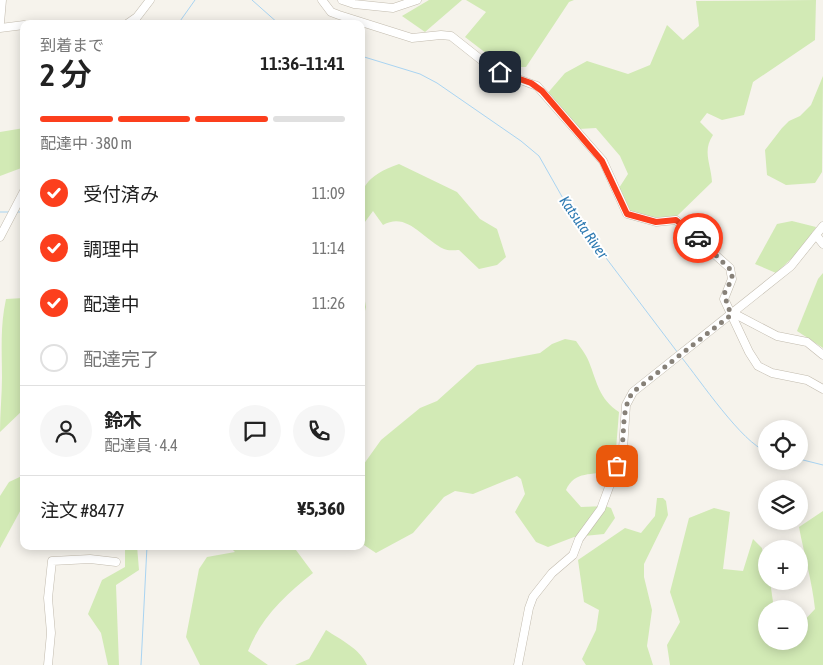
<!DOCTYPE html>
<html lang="ja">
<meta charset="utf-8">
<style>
:root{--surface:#fff;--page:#f6f6f6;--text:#222;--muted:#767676;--line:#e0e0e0;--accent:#fc3f1d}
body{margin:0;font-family:"Asap Condensed","Noto Sans JP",sans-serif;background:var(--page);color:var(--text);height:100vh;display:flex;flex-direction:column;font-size:19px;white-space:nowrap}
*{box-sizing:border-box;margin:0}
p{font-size:16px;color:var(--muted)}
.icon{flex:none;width:28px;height:28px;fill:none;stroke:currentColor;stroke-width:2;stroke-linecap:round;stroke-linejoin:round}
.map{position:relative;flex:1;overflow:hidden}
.drawer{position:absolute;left:20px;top:20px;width:345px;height:530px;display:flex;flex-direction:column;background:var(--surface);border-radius:10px;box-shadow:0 2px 12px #0003}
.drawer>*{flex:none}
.controls{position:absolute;left:758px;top:420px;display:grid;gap:10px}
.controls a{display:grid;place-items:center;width:50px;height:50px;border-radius:50%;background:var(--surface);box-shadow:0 2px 12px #0003;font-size:25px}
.pin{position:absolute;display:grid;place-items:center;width:42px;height:42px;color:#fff;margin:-21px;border-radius:10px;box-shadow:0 2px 8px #0006}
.courier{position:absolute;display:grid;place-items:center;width:50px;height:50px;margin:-25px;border:4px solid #fc3f1d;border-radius:50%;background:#fff;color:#222;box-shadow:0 1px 6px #0007}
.summary em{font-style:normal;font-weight:600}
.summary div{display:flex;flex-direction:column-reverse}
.summary{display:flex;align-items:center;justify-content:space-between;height:85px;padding:0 20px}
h1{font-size:32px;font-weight:600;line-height:38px}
.bar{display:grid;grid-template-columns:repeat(4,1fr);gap:8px 5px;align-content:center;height:60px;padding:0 20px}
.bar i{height:6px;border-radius:4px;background:var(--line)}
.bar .active{background:var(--accent)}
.bar p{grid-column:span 4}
.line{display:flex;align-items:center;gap:12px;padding:0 20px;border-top:1px solid var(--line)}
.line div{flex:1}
.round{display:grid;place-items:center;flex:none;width:52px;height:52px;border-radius:26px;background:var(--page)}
ol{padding:0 20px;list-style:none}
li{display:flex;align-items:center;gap:15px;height:55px}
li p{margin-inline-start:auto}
li .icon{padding:5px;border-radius:50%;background:var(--accent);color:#fff;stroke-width:4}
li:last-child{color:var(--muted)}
li i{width:28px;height:28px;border:2px solid var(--line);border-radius:50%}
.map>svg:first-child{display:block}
</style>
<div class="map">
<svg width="823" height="665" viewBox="0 0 823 665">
<rect width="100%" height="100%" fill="#f6f3ec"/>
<g fill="#d2eab5">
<path d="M429,0H462L425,32L402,16Z"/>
<path d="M466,0H574L569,2L526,67H504L465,37L486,12Z"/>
<path d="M816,0L815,40L753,82L744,115L722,120L707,113L700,122L713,135C702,151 711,164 712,182L676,217L653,218L631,212L619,188L628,174L620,156L596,128L579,129L546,95L565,73L587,61L628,74L650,65L667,25L683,40L699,26L696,1Z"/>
<path d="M823,76L822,172L815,183L786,185L767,175L765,150L782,128L789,121L800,116L811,105Z"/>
<path d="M24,128V167L0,176V132Z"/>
<path d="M399,164L457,192L480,219L497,229L506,257L497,265L479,269L459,250C455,250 448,251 444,249C423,239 407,211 383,225L373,211L362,226L361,243C361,199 351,181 399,164Z"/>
<path d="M792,221L816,227L805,246L776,273L755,264L777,224Z"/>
<path d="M823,273V348L797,331L818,279Z"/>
<path d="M361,279L366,307L361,327Z"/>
<path d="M24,298V409L0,432C0,413 2,394 2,377C2,349 0,327 6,299Z"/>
<path d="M565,339L576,341C580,347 586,354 589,362C597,382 599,399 619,412L616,449L610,471C592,476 575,470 566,490L581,507L605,506L611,508L615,518L604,534L574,537L548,547L536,542L515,512L525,494L521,479L517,476L473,494L455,491L444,497L413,533L376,553L361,543V468L381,440L420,408L437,401L477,365L540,353L552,344Z"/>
<path d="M24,475V504L0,548V496L9,482Z"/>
<path d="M657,498H663L666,501L668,515L644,564V577L652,610L647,646L653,665H586L582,659L596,630L599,610L584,602L578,560L625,528L641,533L655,516Z"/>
<path d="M714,508L730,512L723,569L743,571L753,539L762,548L766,581H770L774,609H766V641H799V626L815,609C812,581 804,554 799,527L823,511V665H670L667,645L680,622L670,592L689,518Z"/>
<path d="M125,546H137L139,570L116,585L119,665H108L101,633L88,614L102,580L125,567Z"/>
<path d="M229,546H293L313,573C285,595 261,618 248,651L268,665H200L186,637L199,569L207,557L235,552Z"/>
<path d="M326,630C341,640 359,648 367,665H295L309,659Z"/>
</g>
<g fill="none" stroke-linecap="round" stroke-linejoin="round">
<g stroke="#a9d4f2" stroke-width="1">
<path d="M252,0L279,24"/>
<path d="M178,24L195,0"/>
<path d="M361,56L420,74L437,83L521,141L539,156L569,209L678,353"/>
<path d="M0,212H9"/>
<path d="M16,212H24"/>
<path d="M682,358C699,379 743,444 766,451"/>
<path d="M799,459L823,465"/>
<path d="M141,665L147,546"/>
</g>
<defs>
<g id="minor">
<path d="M322,0L331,12L339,15L412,38L441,35L451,36L494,70L537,86L603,161L627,214L656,222L676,220L730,268L732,279L724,299L749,352L758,366L772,373L807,380L823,389"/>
<path d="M342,0L354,4L393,8L417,0"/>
<path d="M0,23L2,0"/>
<path d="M127,24L137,17L150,0"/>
<path d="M0,28L24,25"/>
<path d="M816,235L823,244"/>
<path d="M0,237L24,191"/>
<path d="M733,313L777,336L807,342L823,355"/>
<path d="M48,665L51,633L48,598L52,561L90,559L116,562"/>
<path d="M518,665L529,608L533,597L552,573L573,555L579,539L601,509L623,449L626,405L633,392L791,266L823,226"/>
</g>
</defs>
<use href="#minor" stroke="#c2bbae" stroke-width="9"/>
<use href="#minor" stroke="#fff" stroke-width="8"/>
</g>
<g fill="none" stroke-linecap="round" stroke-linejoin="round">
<path stroke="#878178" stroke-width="5" stroke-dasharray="0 9" d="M617,466C628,442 618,413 633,392L731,315L724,294L732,279V271L698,238"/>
<path stroke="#fc3f1d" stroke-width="6" d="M500,72L531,83L542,91L602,161L627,214L656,222L676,220L698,238"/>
</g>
<g text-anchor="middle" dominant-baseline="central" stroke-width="4" stroke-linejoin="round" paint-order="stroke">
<g font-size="15" font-style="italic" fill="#2e7ab2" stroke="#fff">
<text transform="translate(584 227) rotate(55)">Katsuta River</text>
</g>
</g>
</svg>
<div class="controls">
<a><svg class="icon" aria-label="locate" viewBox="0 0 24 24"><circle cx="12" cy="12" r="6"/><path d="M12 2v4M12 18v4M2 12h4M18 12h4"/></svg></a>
<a><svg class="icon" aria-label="layers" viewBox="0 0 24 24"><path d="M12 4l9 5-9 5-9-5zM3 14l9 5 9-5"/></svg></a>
<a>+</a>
<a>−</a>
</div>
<div class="pin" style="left:617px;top:466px;background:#ea580c"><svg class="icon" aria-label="bag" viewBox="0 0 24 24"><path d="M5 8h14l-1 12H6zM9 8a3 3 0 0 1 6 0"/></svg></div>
<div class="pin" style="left:500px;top:72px;background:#1f2937"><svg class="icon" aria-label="home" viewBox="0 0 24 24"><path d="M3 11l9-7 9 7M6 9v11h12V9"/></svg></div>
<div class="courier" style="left:698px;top:238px"><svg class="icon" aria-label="car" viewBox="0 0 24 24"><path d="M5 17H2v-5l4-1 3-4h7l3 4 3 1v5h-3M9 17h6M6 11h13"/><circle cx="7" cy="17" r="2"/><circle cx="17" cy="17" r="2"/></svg></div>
<section class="drawer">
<div class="summary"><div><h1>2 分</h1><p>到着まで</p></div><em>11:36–11:41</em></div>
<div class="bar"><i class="active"></i><i class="active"></i><i class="active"></i><i></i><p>配達中 · 380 m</p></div>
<ol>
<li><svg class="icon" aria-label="check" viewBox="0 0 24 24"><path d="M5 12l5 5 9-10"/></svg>受付済み<p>11:09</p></li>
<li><svg class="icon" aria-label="check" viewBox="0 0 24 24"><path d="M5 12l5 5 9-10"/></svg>調理中<p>11:14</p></li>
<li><svg class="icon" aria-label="check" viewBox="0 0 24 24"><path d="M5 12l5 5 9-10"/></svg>配達中<p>11:26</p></li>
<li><i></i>配達完了</li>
</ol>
<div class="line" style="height:90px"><a class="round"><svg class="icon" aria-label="person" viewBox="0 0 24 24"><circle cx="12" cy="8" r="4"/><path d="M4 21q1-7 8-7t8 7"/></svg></a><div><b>鈴木</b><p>配達員 · 4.4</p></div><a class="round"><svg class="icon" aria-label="chat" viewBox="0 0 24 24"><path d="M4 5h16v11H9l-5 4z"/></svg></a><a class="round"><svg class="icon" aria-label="phone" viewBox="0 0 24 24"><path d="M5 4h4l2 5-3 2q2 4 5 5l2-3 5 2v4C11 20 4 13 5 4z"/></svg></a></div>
<div class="line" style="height:65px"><div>注文 #8477</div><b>¥5,360</b></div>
</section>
</div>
